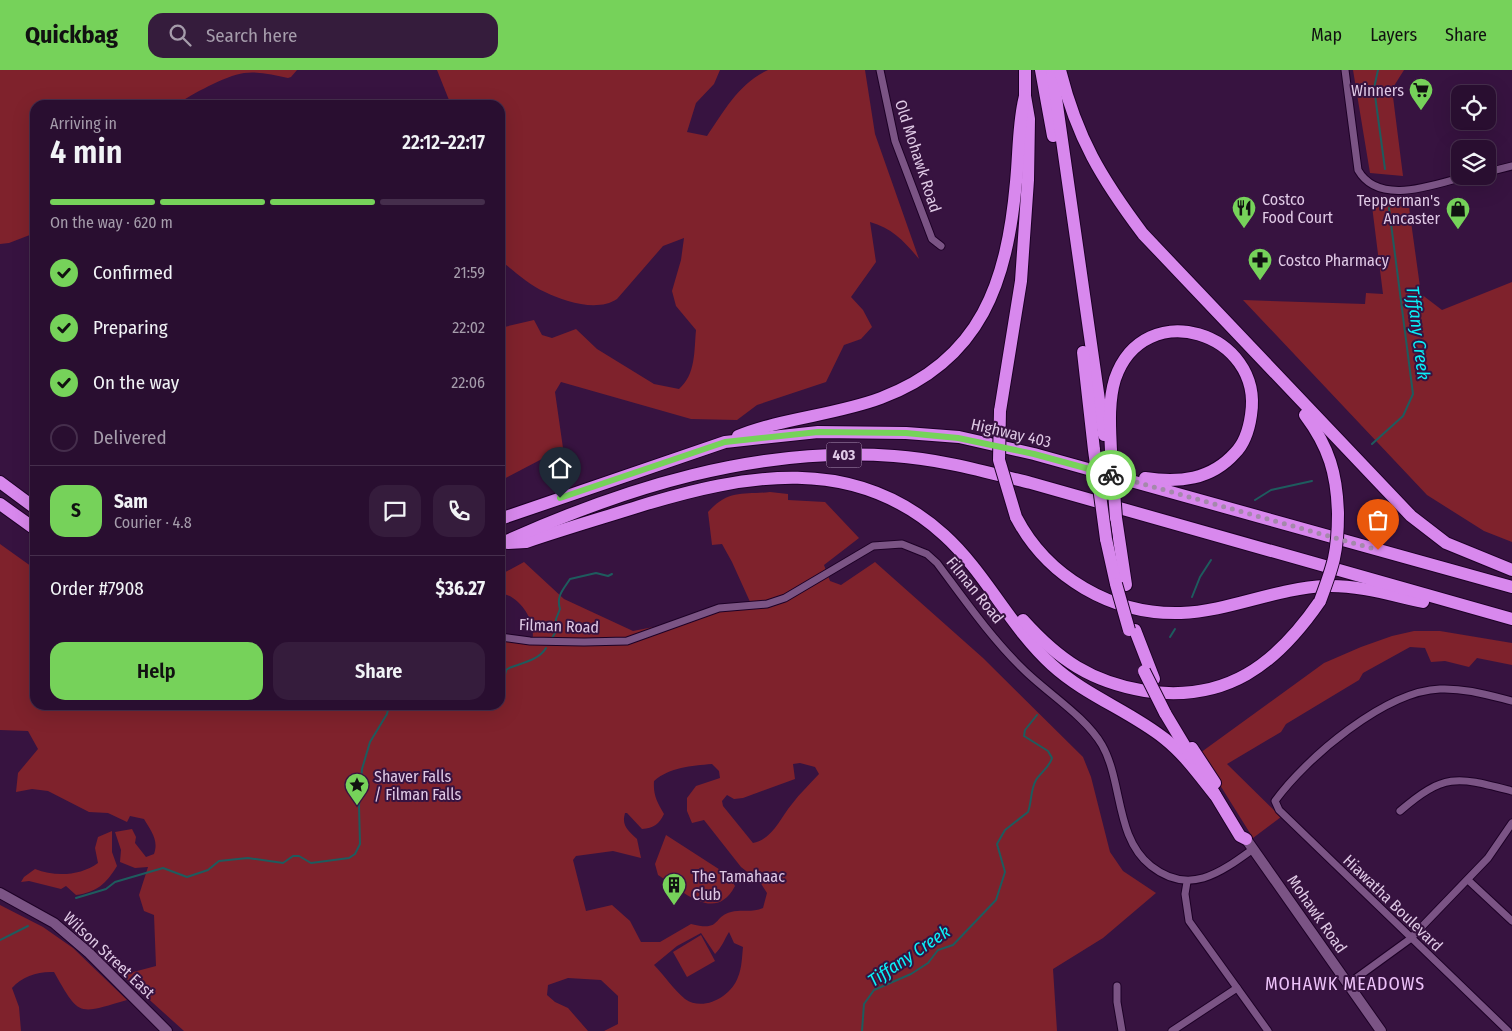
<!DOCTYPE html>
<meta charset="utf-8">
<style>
:root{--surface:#290e30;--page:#351c3c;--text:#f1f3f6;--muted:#a59cab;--line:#452e4c;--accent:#76d25a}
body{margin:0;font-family:"Fira Sans Condensed",sans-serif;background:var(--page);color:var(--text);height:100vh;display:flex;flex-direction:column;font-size:19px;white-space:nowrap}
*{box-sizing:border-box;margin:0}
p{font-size:16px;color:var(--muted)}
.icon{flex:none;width:28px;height:28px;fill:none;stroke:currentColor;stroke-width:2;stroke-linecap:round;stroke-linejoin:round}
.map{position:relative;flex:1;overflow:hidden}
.side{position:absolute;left:30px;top:30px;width:475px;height:610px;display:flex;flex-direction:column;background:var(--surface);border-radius:15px;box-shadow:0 5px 20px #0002,0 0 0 1px var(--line)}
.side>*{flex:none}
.controls{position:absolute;left:1451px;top:15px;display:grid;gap:10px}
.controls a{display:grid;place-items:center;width:45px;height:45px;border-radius:10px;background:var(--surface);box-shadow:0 5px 20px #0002,0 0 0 1px var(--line);font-size:25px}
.pin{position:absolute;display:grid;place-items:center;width:42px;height:42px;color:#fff;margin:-51px -21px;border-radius:50% 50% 50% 0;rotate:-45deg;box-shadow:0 0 5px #0007}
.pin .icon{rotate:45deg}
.courier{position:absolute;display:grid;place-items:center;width:50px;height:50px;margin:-25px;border:4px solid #76d25a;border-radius:50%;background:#fff;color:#222;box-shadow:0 1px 6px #0007}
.summary em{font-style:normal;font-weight:600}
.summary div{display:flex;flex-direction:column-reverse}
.summary{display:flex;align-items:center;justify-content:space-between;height:85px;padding:0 20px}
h1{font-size:32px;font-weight:600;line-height:38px}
.bar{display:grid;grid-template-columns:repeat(4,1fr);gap:8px 5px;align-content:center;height:60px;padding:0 20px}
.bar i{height:6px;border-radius:4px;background:var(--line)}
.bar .current{background:var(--accent)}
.bar p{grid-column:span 4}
.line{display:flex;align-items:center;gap:12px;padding:0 20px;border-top:1px solid var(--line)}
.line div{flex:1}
.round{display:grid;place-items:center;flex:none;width:52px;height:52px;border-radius:15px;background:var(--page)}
ol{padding:0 20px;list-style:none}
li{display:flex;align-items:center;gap:15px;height:55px}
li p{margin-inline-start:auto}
li .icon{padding:5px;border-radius:50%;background:var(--accent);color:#111;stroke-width:4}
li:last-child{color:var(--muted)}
li i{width:28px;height:28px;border:2px solid var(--line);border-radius:50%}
.primary-button{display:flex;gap:10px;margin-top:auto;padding:10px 20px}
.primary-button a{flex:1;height:58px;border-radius:15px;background:var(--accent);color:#111;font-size:20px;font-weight:600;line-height:58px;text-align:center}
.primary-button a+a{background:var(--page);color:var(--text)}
header{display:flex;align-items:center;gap:30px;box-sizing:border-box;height:70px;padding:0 25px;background:var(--accent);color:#111}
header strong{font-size:24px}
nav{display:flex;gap:28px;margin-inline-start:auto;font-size:18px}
.search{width:350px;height:45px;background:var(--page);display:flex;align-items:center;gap:12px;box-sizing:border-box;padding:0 18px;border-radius:15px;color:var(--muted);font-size:19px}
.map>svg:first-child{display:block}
</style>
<header>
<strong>Quickbag</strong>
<div class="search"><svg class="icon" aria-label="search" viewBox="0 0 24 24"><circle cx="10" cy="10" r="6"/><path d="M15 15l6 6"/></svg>Search here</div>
<nav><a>Map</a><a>Layers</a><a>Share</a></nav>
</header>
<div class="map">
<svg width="1512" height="961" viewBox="0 0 1512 961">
<rect width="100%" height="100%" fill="#371340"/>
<g fill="#7f222c" fill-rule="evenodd">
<path d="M0,0H297L291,7L288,8C274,5 259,1 244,3C225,6 192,24 176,35H35V163L9,173L0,174Z"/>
<path d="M437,0H720L714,14L696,33L687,62L707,66C724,41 739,13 768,0H865L875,64L919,189C905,172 892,158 870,152L876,192L851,227L863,240L872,257L861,269L844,275L826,312L757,335L737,350L691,349L561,312L555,322L563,378L500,411V258L534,250L542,265L552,268L576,259L597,279L654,314L679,319C696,304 694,281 696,260L676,236L672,221L681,190L684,168L663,176L617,229C598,242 565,232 545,222C529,215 514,201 500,190V35H451Z"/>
<path d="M1353,0H1404L1392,19L1403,106L1370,103Z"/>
<path d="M1371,128L1408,130L1421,224L1442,240L1512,212V472L1484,461L1427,425L1243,230L1365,234L1366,223L1383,224Z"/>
<path d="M770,422L788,424V430L825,432L859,468L824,495L830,511L841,515L875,492L983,588L1083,687L1091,707L1110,782L1123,801L1156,823L1103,868L1053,899L1057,961H604L618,954V926L601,910L568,908L548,915L547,925L555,932L568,938L588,961H184L122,905L156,896L154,845L144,841L139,825L148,797L135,798L120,792L121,780L115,762L132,759L136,767L135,773L146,787L154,784C159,770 151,761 144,749L130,746L127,752L108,743L89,742L48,721L32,719L16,722L18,703L38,679L28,661L0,660V474L35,499V635H500V567L532,572C537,553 521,526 500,523V505L524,492L564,529L633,561L684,551L720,536L751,534L732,492L722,474L712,475L708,442C729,419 742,425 770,422ZM800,693L815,697L819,704C810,714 800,723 792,734C780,748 773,769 753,773L723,736L722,731L727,725L734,729L743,728L795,709L793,694ZM712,694L719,701L720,708L696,716L687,728V741L692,753L704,750L741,797L760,812L767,823L763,838C752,843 742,839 731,842C712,847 722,862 691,854L660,872H641L630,851L612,835L586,841L573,790L576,786L613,781L641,788L637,769C629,761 621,756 625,743H627L642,759C654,758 659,754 664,744C657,732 653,725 654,711C670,697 691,696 712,694ZM729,862L734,873L743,877C742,886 742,898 738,907C731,927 703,942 685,929C674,920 664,905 654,895L677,876L701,863L715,884C722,877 724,870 729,862Z"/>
<path d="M1414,561H1440L1512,573V595L1477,588L1469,597L1445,591L1431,592L1425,578L1410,577L1363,603L1359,610L1286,654L1281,662L1227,694L1281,747L1253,768L1200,683L1324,593L1361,577L1392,566Z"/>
<path d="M112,761V782L117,796C106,814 97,822 76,825L66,816L61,819L29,811L21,812L24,807L35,799C55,807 80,806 98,793L95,778L98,767Z"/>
<path d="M666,765L728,805L735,816C715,854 683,821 658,805L655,794Z"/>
<path d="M0,835L43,857L73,878L127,930C78,944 80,948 54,902C39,901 22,906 12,918L19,937L21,961H0Z"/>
<path d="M701,865L715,891L687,907L673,882Z"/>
</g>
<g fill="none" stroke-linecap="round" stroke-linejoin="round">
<g stroke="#1e5c5e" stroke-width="2">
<path d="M1378,0L1374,18L1385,99"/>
<path d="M1372,374L1403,346L1413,324L1389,138"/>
<path d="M1255,430L1271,420L1312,411"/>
<path d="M1192,527L1200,507L1211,490"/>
<path d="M1170,567L1175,559"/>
<path d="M552,568L555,563L556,549L560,539C556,526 563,520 570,509L596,503L608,506L612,504"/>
<path d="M500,612L504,610L506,600L509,598C522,593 539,590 546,578"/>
<path d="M76,828L106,819L115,812L163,798L187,807L208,800L219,791L238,789L248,788L283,793L293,786H299L311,793L349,788L355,784L360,774L359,736L362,699L370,672L387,644L389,635"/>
<path d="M0,870L28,856"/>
<path d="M862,961L864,934L874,920L911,904L928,893L938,880L953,875L996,830L1005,802L997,774L1005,760L1028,742C1032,731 1030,721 1036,710C1041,702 1049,698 1052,688L1048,681L1024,666L1025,660L1037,645"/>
</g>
<defs>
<g id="minor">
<path d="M880,0L895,71L932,169L941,176"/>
<path d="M1345,0L1358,100C1379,137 1435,114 1467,106"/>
<path d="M1488,102L1512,96"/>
<path d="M500,567L530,571L584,572L627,571L719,538L767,534L785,528L873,476L902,474L927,484L937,493C964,529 991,568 1023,599C1047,623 1085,646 1102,675C1123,712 1115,768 1151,796C1189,826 1220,803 1253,779"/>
<path d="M1400,741C1445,702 1458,707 1512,721"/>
<path d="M1468,810L1512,851"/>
<path d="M1187,812L1185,824L1189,851L1268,961"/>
<path d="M1348,914L1410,869L1488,788L1512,753"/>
<path d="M1117,916V932L1122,961"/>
<path d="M1172,961L1237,918"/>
<path d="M1508,961L1279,740L1275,731C1306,688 1385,621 1440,619C1465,618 1488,625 1512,631"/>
</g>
<g id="secondary">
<path d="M1246,769L1381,961"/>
<path d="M0,823L54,853L89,883L167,961"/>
</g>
<g id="motorway">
<path d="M1041,0L1053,66"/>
<path d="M1052,0L1104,365"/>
<path d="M1060,0C1077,68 1101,108 1143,164L1411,446L1446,473L1512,500"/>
<path d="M1083,282L1094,380"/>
<path d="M1000,341L1021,211L1028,110L1029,49L1025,26V0"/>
<path d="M1305,345C1329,377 1337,404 1338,444"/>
<path d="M738,366C782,348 836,345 881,328C982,290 1007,211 1016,112C1019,83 1018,53 1025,26"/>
<path d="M1111,381C1110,358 1108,332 1115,309C1144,224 1264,263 1251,345C1249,359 1245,373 1235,383C1211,410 1179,413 1145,408"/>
<path d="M0,412L35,438"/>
<path d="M0,434L35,459"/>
<path d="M1016,447C1047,507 1112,545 1181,543C1230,541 1276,518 1326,516C1359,515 1391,525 1423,532"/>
<path d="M1116,448L1126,515"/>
<path d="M500,449L725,372L818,362L906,363L959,367L1034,384L1512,517"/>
<path d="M1106,469L1116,514"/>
<path d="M508,473L526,472C564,459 602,448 640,436C745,404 854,383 944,465C986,503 1010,557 1052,595C1086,626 1130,641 1165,669C1185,685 1199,705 1215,725"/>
<path d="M500,474C623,418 757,376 894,386C940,389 986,402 1031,413L1512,549"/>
<path d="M1023,550C1059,590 1091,612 1145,621C1226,633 1276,595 1320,531"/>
<path d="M1135,560L1154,609"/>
<path d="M1165,643L1192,688"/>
<path d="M1192,678L1215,713"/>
<path d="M1211,718L1240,766L1246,769"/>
</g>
</defs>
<use href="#minor" stroke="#1d0026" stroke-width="9"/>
<use href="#secondary" stroke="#1d0026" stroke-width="12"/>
<use href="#motorway" stroke="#1d0026" stroke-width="14"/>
<use href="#minor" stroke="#7b5485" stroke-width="7"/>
<use href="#secondary" stroke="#7b5485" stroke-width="10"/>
<use href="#motorway" stroke="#d888ed" stroke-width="12"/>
<defs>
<g id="motorway-bridge">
<path d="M1000,341L999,390L1016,447"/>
<path d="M1094,380L1106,469"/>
<path d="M1111,381L1116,448"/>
<path d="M1116,514L1129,560"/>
<path d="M1320,531C1333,496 1338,483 1338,444"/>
<path d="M1144,601L1165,643"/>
</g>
</defs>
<use href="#motorway-bridge" stroke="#1d0026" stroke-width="14" stroke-linecap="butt"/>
<use href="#motorway-bridge" stroke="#d888ed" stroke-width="12"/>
</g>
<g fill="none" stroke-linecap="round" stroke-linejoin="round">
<path stroke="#a489ab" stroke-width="5" stroke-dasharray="0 9" d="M1111,405L1378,480"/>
<path stroke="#76d25a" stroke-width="6" d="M560,428L725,372L818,362L906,363L958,368L1034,384L1111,405"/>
</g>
<defs>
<symbol id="supermarket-pin" viewBox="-11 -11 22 30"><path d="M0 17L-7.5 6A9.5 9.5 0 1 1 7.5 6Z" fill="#76d25a" stroke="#371340"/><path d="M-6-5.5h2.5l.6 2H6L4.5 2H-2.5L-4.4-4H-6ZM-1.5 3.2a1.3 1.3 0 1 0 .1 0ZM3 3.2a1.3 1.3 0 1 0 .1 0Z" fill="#111"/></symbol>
<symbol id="restaurant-pin" viewBox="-11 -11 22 30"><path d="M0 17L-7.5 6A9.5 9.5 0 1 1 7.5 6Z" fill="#76d25a" stroke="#371340"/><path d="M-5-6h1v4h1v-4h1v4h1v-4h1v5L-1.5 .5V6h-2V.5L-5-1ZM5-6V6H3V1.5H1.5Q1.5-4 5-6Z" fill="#111"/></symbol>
<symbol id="shop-pin" viewBox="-11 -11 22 30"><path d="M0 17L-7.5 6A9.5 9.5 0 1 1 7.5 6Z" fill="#76d25a" stroke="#371340"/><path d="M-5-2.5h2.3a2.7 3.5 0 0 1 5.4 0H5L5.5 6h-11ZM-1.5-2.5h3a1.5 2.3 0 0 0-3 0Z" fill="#111"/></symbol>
<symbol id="pharmacy-pin" viewBox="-11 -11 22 30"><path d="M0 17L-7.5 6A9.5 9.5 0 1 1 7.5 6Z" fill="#76d25a" stroke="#371340"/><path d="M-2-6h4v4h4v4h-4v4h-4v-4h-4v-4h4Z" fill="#111"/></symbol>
<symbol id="sight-pin" viewBox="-11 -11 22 30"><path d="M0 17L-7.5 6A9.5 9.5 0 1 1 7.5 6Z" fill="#76d25a" stroke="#371340"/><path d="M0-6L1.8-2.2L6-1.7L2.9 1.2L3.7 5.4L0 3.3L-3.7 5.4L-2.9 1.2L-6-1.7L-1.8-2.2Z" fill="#111"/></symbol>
<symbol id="building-pin" viewBox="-11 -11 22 30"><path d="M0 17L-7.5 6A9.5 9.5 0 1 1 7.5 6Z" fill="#76d25a" stroke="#371340"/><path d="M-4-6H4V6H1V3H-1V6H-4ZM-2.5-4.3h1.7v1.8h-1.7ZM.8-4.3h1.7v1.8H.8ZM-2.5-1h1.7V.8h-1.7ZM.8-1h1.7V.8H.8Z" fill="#111"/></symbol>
</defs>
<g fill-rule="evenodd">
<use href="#supermarket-pin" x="1407" y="6" width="28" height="38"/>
<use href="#restaurant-pin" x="1230" y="124" width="28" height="38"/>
<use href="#shop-pin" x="1444" y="125" width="28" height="38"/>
<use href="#pharmacy-pin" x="1246" y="176" width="28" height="38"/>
<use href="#sight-pin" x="343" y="701" width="28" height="38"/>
<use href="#building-pin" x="660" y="801" width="28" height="38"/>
</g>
<g text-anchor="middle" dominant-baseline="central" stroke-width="4" stroke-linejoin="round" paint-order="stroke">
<rect fill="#371340" stroke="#ad92b4" stroke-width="1" x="826.5" y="372.5" width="35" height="25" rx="4"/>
<g font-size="15" font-weight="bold" fill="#dfc9e5">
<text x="844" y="385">403</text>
</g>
<g font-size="16" fill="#dfc9e5" stroke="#371340" text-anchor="start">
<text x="1404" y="20" text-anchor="end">Winners</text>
<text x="1262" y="129">Costco<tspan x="1262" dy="18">Food Court</tspan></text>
<text x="1440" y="130" text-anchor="end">Tepperman's<tspan x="1440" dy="18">Ancaster</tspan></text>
<text x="1278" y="190">Costco Pharmacy</text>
<text x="374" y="706">Shaver Falls<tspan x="374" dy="18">/ Filman Falls</tspan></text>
<text x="692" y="806">The Tamahaac<tspan x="692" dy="18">Club</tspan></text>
</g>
<g font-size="16" fill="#dfc9e5" stroke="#371340">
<text transform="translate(918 86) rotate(72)">Old Mohawk Road</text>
<text transform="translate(1011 363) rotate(13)">Highway 403</text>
<text transform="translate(975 520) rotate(51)">Filman Road</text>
<text transform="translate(559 556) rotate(2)">Filman Road</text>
<text transform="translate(1393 833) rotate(44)">Hiawatha Boulevard</text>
<text transform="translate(1317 844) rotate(55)">Mohawk Road</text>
<text transform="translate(109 885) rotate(43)">Wilson Street East</text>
</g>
<g font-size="18" font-style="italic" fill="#09f0f8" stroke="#371340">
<text transform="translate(1418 263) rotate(83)">Tiffany Creek</text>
<text transform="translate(909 886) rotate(-34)">Tiffany Creek</text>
</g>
<g font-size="18" letter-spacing="1" fill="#edc2f9" stroke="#371340">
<text x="1345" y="914">MOHAWK MEADOWS</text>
</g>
</g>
</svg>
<div class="controls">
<a><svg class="icon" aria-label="locate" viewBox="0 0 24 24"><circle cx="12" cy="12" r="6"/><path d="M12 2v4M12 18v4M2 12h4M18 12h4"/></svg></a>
<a><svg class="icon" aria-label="layers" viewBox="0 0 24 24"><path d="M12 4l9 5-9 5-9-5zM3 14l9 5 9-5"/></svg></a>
</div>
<div class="pin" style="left:1378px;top:480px;background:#ea580c"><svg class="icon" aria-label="bag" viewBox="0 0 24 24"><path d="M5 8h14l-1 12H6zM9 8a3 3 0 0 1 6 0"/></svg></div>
<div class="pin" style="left:560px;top:428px;background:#1f2937"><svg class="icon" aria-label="home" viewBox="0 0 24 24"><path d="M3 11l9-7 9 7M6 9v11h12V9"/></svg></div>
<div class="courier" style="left:1111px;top:405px"><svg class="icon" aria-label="bike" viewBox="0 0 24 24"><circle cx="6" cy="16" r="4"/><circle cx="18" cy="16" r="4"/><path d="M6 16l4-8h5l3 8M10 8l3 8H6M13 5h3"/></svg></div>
<section class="side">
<div class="summary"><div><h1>4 min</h1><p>Arriving in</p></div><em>22:12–22:17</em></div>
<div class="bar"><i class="current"></i><i class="current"></i><i class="current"></i><i></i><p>On the way · 620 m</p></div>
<ol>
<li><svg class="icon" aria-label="check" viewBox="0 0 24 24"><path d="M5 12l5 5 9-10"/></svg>Confirmed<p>21:59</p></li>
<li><svg class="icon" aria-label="check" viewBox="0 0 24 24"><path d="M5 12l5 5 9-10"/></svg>Preparing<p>22:02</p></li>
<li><svg class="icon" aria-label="check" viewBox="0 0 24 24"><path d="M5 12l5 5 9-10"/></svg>On the way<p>22:06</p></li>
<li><i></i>Delivered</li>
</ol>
<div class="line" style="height:90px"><b class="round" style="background:var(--accent);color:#111">S</b><div><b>Sam</b><p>Courier · 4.8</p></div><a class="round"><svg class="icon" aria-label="chat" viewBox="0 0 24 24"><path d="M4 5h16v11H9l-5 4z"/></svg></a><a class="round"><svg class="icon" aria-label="phone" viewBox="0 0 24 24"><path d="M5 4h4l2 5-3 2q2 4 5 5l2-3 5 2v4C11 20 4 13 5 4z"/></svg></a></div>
<div class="line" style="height:65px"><div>Order #7908</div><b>$36.27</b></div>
<div class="primary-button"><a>Help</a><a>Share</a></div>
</section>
</div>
